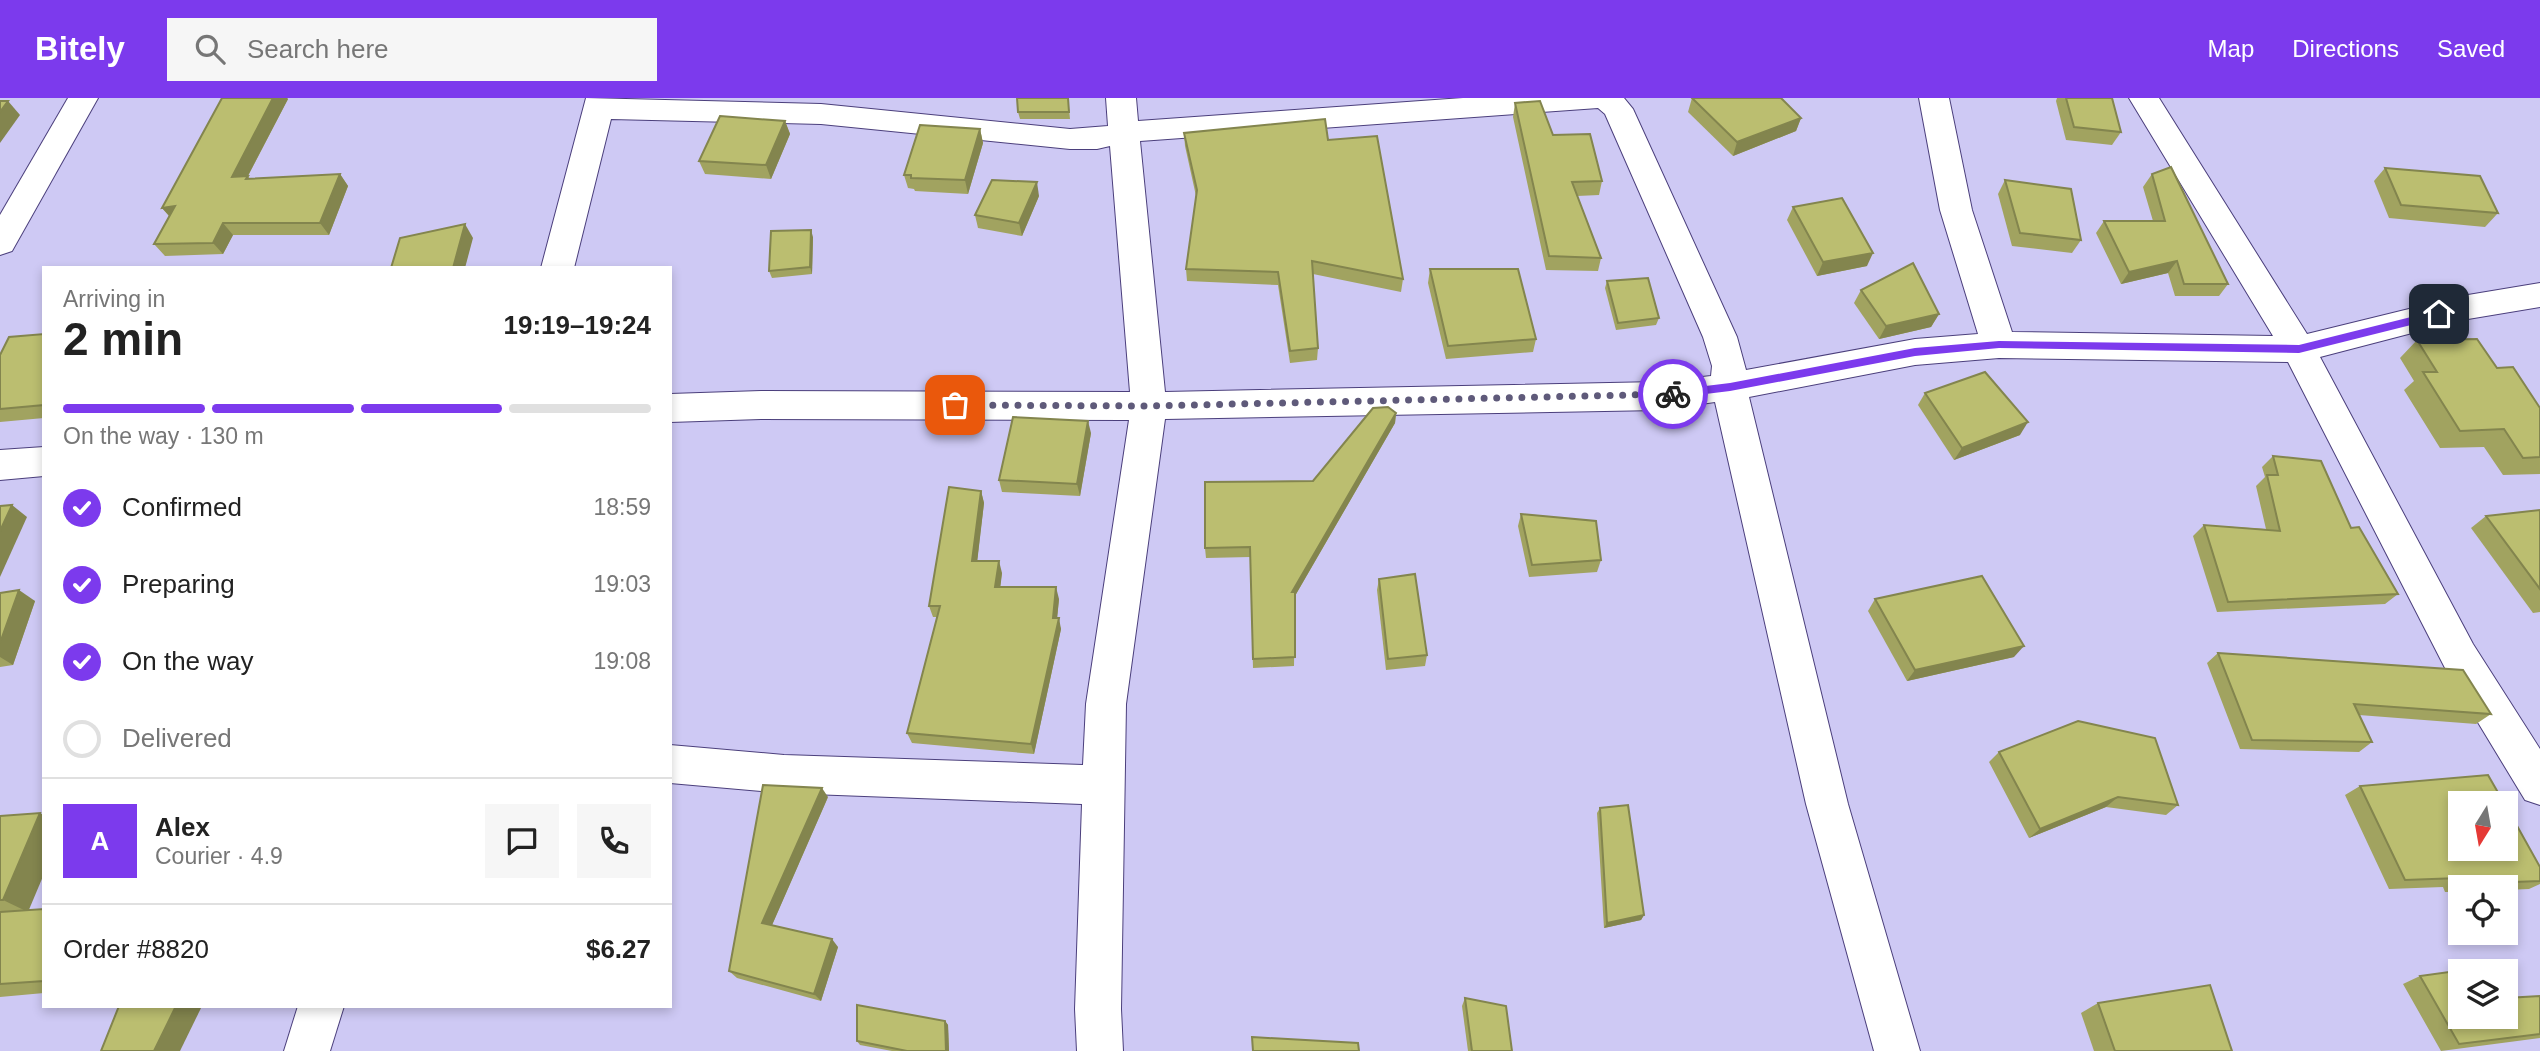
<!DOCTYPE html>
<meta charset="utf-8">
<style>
:root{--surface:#fff;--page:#f6f6f6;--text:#222;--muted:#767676;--line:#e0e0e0;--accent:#7c3aed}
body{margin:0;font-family:Arial,sans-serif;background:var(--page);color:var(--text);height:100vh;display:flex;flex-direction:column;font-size:26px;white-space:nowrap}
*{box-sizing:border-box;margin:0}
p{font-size:23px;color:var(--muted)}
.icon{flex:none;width:38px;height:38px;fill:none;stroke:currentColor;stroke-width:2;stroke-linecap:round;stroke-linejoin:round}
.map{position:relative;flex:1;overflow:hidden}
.sheet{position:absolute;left:42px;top:168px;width:630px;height:742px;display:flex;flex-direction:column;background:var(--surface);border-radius:0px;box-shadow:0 4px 10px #0003}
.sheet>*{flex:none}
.needle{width:46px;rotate:191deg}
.buttons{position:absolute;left:2448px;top:693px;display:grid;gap:14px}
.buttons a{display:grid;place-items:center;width:70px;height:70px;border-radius:0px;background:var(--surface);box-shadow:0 4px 10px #0003;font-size:35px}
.pin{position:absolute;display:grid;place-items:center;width:60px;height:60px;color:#fff;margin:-30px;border-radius:14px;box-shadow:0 4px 10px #0006}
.courier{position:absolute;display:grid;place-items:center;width:70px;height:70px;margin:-35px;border:5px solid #7c3aed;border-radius:50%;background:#fff;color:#222;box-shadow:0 2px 9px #0007}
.headline em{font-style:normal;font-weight:800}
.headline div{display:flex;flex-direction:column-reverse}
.headline{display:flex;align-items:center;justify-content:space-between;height:119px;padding:0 21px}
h1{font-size:46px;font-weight:800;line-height:52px}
.bar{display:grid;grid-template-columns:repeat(4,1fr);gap:10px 7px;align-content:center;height:84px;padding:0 21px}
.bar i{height:9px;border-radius:5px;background:var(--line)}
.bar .active{background:var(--accent)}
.bar p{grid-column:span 4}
.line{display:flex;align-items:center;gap:18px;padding:0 21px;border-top:2px solid var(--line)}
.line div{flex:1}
.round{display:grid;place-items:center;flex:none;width:74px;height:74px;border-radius:0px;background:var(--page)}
ol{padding:0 21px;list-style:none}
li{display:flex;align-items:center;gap:21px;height:77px}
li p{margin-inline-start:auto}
li .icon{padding:7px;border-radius:50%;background:var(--accent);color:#fff;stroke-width:4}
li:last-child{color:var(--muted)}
li i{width:38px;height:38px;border:4px solid var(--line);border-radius:50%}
header{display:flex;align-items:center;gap:42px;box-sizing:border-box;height:98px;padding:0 35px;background:var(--accent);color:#fff}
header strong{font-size:33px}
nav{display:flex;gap:38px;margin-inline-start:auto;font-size:24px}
.search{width:490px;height:63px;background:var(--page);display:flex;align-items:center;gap:18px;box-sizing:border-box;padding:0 24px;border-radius:0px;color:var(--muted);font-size:26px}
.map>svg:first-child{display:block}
</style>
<header>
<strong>Bitely</strong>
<div class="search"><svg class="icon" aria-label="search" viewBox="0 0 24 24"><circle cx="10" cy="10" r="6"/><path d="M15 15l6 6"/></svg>Search here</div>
<nav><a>Map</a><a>Directions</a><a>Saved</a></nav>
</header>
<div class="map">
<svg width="2540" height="953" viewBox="0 0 2540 953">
<rect width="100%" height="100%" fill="#cec9f4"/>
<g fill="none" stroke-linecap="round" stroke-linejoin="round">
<defs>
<g id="street">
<path d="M68,0H98L12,153L0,157V117Z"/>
<path d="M586,0L821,6L1070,31L1108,28L1106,0H1136L1138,23L1463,0H1624L1633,11L1737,239L1746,272L1915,241L1978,236L1940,112L1919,0H1949L1972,112L2012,234L2273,238L2129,0H2159L2307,236L2462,198L2540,185V209L2462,222L2320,259L2473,546L2540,651V707L2525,702L2445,570L2288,264L1999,260L1915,267L1749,299L1848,706L1920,953H1874L1806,706L1715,304L1658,312L1165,321L1126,606L1121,911L1123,953H1077L1075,911L1082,706L784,695L670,685V647L784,657L1083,667L1086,606L1129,322L761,321L670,324V296L761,293L1130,294L1110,48L1097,51H1070L821,26L611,21L574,170H541ZM1598,10L1605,16L1703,239L1712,268L1711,278L1658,284L1165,294L1140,43Z"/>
<path d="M44,349V378L0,382V352Z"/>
<path d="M298,908H344L330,953H284Z"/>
</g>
</defs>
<use href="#street" stroke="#4b3f7c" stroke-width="2"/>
<use href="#street" fill="#fff" fill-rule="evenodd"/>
</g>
<g fill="#a1a360">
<path d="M222,0H287L288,1L248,78L250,81L340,76L348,88L329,137H233L223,156L165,158L154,146L169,118L162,110Z"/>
<path d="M1068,0L1070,21H1020L1018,14Z"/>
<path d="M1692,0L1801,20L1796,33L1733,58L1688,14Z"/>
<path d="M2057,0H2112L2121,34L2112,47L2066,42L2056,3Z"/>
<path d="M1515,5L1553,37L1602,83L1599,97L1577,98L1601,160L1598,173L1546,172L1513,19Z"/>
<path d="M785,23L790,36L771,81L705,76L699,63Z"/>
<path d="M980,31L983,45L968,96L915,93L914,91L908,90L904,77Z"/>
<path d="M1184,35L1328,42L1403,181L1401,194L1313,176L1318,250L1317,262L1290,265L1278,187L1187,183L1186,171L1196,98L1185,48Z"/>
<path d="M2385,70L2498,115L2485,129L2389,120L2374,83Z"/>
<path d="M2152,76L2228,186L2219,198H2175L2168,175L2121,186L2096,135L2104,123H2153L2143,89Z"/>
<path d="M2005,82L2081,142L2072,155L2012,148L1998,96Z"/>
<path d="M1039,98L1022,138L978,130L975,117Z"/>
<path d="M1793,109L1867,168L1817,178L1787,122Z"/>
<path d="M813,139L812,176L772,180L769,173Z"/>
<path d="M1430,171L1536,241L1533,254L1446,261L1428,185Z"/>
<path d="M1607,183L1659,220L1656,227L1616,232L1605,190Z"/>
<path d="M1861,192L1939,216L1931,229L1879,241L1854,205Z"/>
<path d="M44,236V320L0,324V257Z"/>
<path d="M2417,242L2497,270L2540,310V376L2503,377L2484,349L2440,350L2404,292L2414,283L2400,260Z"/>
<path d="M1925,295L2020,337L1954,362L1918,307Z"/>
<path d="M1396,315L1395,325L1295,498L1294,568L1253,570L1250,459L1206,460L1205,450L1313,383Z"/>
<path d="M1091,335L1080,398L1002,394L999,382Z"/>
<path d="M2273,358L2351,430L2398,496L2385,506L2217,514L2193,438L2204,427L2266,431L2256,388L2265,379L2262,369Z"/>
<path d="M981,393L984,405L977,463L1002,475L1000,489L1059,501L1057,520L1061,531L1034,656L912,645L907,635L937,519H933L929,508Z"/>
<path d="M2540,412V514L2533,515L2471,430L2486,418Z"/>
<path d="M1521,416L1601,462L1597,474L1529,479L1518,428Z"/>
<path d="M1379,481L1427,557L1425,568L1386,572L1377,492Z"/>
<path d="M0,495L35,503L13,567L0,569Z"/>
<path d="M1875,501L2014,559L1907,583L1868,513Z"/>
<path d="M2218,555L2491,616L2476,626L2359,617L2372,644L2359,654L2240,651L2207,565Z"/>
<path d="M1999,654L2178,707L2166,717L2106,709L2029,740L1989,664Z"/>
<path d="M2360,688L2540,769V786L2529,791L2506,792V789H2460V794H2445L2443,789L2389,791L2345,697Z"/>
<path d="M828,699L772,827L838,849L821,903L737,880L729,873Z"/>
<path d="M1600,710L1644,817L1641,822L1604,830L1597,715Z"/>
<path d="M0,718L29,812L44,811V895L0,899Z"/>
<path d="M2420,878L2460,919L2540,898V940L2441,953L2403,886Z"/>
<path d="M1465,900L1512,953H1468L1462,908Z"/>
<path d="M2098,905L2232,953H2094L2081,915Z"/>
<path d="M945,923L948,927L949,953H892L860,947L857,943Z"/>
</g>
<g fill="#83854e">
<path d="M273,0H287L288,1L241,91L232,79Z"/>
<path d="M8,3L20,17L0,45V14Z"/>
<path d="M1801,20L1796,33L1733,58L1737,44Z"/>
<path d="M785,23L790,36L771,81L766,67Z"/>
<path d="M980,31L983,45L968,96L965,82Z"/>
<path d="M340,76L348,88L329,137L320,125Z"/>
<path d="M1037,84L1039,98L1022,138L1019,125Z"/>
<path d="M175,108L173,122L162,110Z"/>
<path d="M223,125L233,137L223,156L213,145Z"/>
<path d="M465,126L473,140L465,170H453Z"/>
<path d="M811,132L813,139L812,176L810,169Z"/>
<path d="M1873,155L1867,168L1817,178L1823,164Z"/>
<path d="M2177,163L2168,175L2121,186L2129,174Z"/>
<path d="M1939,216L1931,229L1879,241L1886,228Z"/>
<path d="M1396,315L1395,325L1292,503V494Z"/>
<path d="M1088,323L1091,335L1080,398L1077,386Z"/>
<path d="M2028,324L2020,337L1954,362L1962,350Z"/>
<path d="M981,393L984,405L976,474L972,463Z"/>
<path d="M12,407L27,419L0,479V433Z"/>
<path d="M999,463L1002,475L999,500L995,489Z"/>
<path d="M1056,489L1059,501L1056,531L1053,520Z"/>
<path d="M19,492L35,503L13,567L0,559V545Z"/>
<path d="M1059,520L1061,531L1034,656L1031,646Z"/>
<path d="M2024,548L2014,559L1907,583L1915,572Z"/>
<path d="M822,690L828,699L769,834L762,825Z"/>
<path d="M2118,699L2106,709L2029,740L2040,731Z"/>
<path d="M40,715L44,717V776L28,814L3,802Z"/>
<path d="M1644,817L1641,822L1604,830L1607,825Z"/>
<path d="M832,841L838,849L821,903L814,896Z"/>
<path d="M176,908H202L180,953H154Z"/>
<path d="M945,923L948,927L949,953H946Z"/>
</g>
<g fill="#bbbe70" stroke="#83854e" stroke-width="2">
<path d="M222,0H273L232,79L248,78L246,81L340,76L320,125H223L213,145L154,146L175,108L162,110Z"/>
<path d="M1017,0H1068L1069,14H1018Z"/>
<path d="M1692,0H1781L1801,20L1737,44Z"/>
<path d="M2066,0H2112L2121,34L2074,29Z"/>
<path d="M0,3H8L0,14Z"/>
<path d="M1540,3L1553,37L1590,36L1602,83L1572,84L1601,160L1549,158L1515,5Z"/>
<path d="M720,18L785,23L766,67L699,63Z"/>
<path d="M1325,21L1328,42L1377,38L1403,181L1312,163L1318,250L1290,253L1278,174L1186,171L1197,92L1184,35Z"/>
<path d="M920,27L980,31L965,82L911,80V77H904Z"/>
<path d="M2171,69L2228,186H2184L2177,163L2129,174L2104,123H2165L2152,76Z"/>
<path d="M2385,70L2480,78L2498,115L2401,107Z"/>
<path d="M992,82L1037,84L1019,125L975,117Z"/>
<path d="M2005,82L2071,91L2081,142L2020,135Z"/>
<path d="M1842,100L1873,155L1823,164L1793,109Z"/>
<path d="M465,126L453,170H391L400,140Z"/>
<path d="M811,132L810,169L769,173L771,133Z"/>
<path d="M1913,165L1939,216L1886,228L1861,192Z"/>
<path d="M1430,171H1518L1536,241L1448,248Z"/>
<path d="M1648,180L1659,220L1618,225L1607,183Z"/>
<path d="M44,236V307L0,311V257L9,239Z"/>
<path d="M2477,241L2497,270L2513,269L2540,310V359L2523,360L2504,331L2460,333L2423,274H2437L2417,242Z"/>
<path d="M1985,274L2028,324L1962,350L1925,295Z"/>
<path d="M1388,309L1396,315L1292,494H1295V559L1253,561L1250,449L1205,450V384L1313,383L1373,310Z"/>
<path d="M1013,319L1088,323L1077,386L999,382Z"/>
<path d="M2273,358L2321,363L2351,430L2359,429L2398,496L2228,504L2204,427L2280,433L2267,377H2278Z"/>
<path d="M949,389L981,393L972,463H999L995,489H1056L1053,520H1059L1031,646L907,635L940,508H929Z"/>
<path d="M12,407L0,433V408Z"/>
<path d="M2540,412V491L2486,418Z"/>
<path d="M1521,416L1596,423L1601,462L1532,467Z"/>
<path d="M1415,476L1427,557L1388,561L1379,481Z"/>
<path d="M1982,478L2024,548L1915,572L1875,501Z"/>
<path d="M19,492L0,545V495Z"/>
<path d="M2218,555L2463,572L2491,616L2354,606L2372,644L2252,642Z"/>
<path d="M2078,623L2155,640L2178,707L2118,699L2040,731L1999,654Z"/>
<path d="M2488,677L2504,705H2460V751H2506V708L2540,769V783L2462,786L2459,780L2405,782L2360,688Z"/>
<path d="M763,687L822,690L762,825L832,841L814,896L729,873Z"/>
<path d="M1628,707L1644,817L1607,825L1600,710Z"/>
<path d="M40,715L3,802H0V718Z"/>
<path d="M44,811V883L0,886V814Z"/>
<path d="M2478,870L2480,873H2460V919H2506V900L2540,898V936L2459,946L2420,878Z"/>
<path d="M2210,887L2232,953H2115L2098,905Z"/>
<path d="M1465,900L1506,908L1512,953H1472Z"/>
<path d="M857,907L945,923L946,953H907L857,943Z"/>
<path d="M119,908H176L154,953H101Z"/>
<path d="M1252,939L1358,945L1359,953H1253Z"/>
</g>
<path fill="#7c3aed" d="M2439,212L2444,216L2443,219L2299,255L1999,250L1915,258L1730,293L1673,300L1668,296L1673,292L1730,285L1915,250L1999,243L2299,247Z"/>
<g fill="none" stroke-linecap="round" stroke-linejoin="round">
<path stroke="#5f5a7a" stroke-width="7" stroke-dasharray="0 12.6" d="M955,307L1149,308L1673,296"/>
</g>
</svg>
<div class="buttons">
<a><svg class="needle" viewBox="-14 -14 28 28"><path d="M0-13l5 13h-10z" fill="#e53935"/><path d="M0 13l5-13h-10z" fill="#767676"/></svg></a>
<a><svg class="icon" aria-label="locate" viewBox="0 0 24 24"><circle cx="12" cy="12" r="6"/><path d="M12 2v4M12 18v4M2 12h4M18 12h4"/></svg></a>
<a><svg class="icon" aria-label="layers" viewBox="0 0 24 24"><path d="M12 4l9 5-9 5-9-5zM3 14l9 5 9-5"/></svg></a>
</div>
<div class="pin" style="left:955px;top:307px;background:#ea580c"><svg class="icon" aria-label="bag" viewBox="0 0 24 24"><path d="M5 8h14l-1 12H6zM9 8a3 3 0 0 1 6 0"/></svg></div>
<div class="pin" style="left:2439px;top:216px;background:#1f2937"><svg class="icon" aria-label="home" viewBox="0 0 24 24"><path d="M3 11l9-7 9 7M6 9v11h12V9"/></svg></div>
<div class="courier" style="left:1673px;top:296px"><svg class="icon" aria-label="bike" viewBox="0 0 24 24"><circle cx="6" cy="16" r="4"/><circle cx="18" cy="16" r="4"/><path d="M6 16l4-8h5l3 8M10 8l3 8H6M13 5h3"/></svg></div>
<section class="sheet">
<div class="headline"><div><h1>2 min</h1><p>Arriving in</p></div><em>19:19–19:24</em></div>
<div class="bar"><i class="active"></i><i class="active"></i><i class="active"></i><i></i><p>On the way · 130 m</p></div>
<ol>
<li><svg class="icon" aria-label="check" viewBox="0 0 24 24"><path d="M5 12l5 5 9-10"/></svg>Confirmed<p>18:59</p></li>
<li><svg class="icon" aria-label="check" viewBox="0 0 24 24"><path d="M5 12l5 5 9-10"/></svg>Preparing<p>19:03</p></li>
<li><svg class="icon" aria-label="check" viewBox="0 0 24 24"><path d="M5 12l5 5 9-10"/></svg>On the way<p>19:08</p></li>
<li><i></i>Delivered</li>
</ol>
<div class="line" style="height:126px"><b class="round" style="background:var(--accent);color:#fff">A</b><div><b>Alex</b><p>Courier · 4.9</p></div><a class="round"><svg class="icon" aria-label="chat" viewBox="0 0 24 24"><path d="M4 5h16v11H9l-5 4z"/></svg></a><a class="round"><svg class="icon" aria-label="phone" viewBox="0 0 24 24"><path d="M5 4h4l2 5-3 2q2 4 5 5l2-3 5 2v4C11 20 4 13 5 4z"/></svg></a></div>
<div class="line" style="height:91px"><div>Order #8820</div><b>$6.27</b></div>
</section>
</div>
